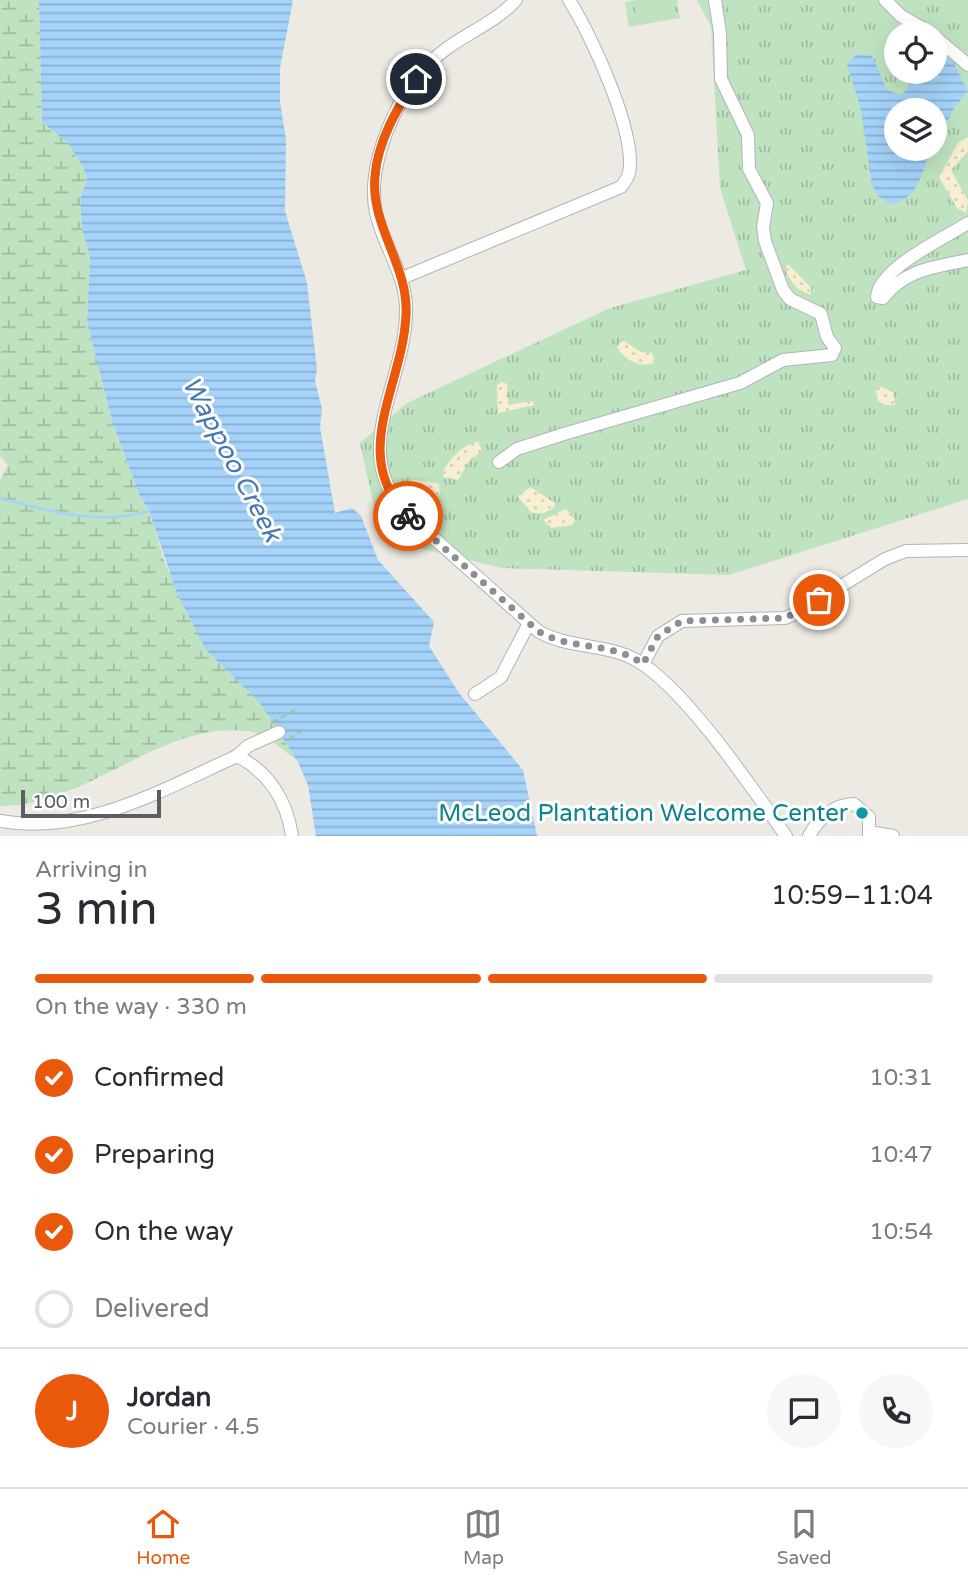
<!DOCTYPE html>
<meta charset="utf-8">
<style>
:root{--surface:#fff;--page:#f7f7f7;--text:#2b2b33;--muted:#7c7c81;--line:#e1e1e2;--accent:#ea580c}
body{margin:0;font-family:"Varela Round",sans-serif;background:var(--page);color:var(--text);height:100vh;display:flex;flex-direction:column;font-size:26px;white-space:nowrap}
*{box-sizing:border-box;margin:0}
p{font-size:23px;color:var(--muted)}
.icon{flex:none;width:38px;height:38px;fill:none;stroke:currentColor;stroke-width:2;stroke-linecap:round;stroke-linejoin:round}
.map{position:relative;height:836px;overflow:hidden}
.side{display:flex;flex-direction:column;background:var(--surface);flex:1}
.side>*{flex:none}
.fabs{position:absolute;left:884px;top:21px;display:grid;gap:14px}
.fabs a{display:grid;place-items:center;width:63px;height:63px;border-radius:50%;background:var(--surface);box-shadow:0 7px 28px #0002;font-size:35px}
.scale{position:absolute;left:21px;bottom:18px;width:140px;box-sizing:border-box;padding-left:7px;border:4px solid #5a5d62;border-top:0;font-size:19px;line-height:24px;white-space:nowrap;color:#5a5d62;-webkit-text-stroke:5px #fff;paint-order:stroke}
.pin{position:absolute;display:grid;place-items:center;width:60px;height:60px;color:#fff;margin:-30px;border:4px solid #fff;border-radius:50%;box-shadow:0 2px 7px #0007}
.courier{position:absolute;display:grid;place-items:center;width:70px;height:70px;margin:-35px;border:5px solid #ea580c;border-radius:50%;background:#fff;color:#222;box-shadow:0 2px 9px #0007}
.summary em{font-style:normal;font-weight:600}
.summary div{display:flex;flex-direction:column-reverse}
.summary{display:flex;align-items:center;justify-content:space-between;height:119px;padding:0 35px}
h1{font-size:46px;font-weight:600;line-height:52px}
.bar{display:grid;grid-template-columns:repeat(4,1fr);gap:10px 7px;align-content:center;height:84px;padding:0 35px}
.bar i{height:9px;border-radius:5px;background:var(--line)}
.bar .active{background:var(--accent)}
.bar p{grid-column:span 4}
.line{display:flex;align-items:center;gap:18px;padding:0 35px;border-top:2px solid var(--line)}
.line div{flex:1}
.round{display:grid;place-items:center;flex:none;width:74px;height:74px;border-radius:37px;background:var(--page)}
ol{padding:0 35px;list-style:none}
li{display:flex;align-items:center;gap:21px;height:77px}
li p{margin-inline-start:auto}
li .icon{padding:7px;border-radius:50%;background:var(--accent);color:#fff;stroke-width:4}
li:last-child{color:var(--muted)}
li i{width:38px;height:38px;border:4px solid var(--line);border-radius:50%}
.menu{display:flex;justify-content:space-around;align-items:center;height:98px;border-top:2px solid var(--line);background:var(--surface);font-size:19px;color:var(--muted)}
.menu a{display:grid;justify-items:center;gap:4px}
.menu .active{color:var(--accent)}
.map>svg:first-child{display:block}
</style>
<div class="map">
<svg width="968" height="836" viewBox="0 0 968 836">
<defs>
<pattern id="grass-tufts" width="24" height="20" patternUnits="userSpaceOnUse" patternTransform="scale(1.75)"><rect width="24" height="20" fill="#bfe3c0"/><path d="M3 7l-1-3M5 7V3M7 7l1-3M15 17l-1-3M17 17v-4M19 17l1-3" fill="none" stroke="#9ebb9f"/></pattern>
<pattern id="wetland-marsh" width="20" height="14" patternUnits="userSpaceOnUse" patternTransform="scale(1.75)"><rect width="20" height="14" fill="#bfe3c0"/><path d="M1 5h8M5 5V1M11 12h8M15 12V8" fill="none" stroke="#9ebb9f"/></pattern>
<pattern id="sand-dots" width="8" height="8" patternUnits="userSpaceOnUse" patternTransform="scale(1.75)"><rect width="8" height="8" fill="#f8efd2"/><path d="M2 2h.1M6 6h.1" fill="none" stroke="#d7cfb7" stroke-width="1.8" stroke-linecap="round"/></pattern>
<pattern id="water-rules" width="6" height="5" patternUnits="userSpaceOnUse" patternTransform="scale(1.75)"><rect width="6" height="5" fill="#a5d3fa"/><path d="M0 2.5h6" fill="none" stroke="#89aece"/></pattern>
</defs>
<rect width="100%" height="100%" fill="#eceae2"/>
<g fill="url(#grass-tufts)" fill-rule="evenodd">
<path d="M636,0H677L680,18L629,27L625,2Z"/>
<path d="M697,0H968V499L729,575L502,568L381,539L360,443L407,403L610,308L746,270L720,188L711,27ZM896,33H934V72H896ZM896,110H934V149H896Z"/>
</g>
<path fill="url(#wetland-marsh)" d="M0,0H39L42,122L68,143L84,169L87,180L80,199L82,227L90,258L87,321L112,421L139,494L149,511L165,563L206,650L260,703L298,761C286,753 267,734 253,732C164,717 90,806 0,806V480L8,465L0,456Z"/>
<g fill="url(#sand-dots)">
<path d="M968,137V151L951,170L968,201L966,213L957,208L939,177L958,143Z"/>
<path d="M788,264L811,288V294C799,294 789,279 785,269Z"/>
<path d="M623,340L641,352L652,353L655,362C641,369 624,360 617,347Z"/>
<path d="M502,382L507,384L508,405L532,401L534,405L498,413L497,385Z"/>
<path d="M879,386L893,392L895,405H885L878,401L876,391Z"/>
<path d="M478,442L482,451L468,462L458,480L443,477V471C451,459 462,444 478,442Z"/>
<path d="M409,479L439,484L440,495C430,501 412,495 405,485Z"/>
<path d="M530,487L555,503L554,508L544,513H532L518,497Z"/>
<path d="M566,509L575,520L572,525L552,528L543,520Z"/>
</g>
<path fill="#bfe3c0" d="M667,0L670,14L637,21L635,5Z"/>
<g fill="url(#water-rules)">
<path d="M39,0H293L280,68V102L286,140L285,211L307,283L317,369L315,381L322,409L320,427L335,513L352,508L361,516L378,560L434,622L429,646L459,693L523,770L537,836H316L308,785L298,762L260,703L206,650L177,593L149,511L139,494L112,421L87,321L90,258L82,228L80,199L87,180L84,169L68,143L42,122Z"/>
<path d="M935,49L953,62L968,91L954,108L935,146L934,110H896V149H933C919,172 922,198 890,204L878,196L872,185L861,110L847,64L857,54L872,56L887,90L901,95L907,90L911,72H934Z"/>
</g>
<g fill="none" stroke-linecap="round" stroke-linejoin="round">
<path stroke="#a5d3fa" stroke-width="2.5" d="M0,498C45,511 103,526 149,511"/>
<defs>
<g id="minor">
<path d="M516,0C497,21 469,32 446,49C424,65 406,90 394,115C380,145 369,180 376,213C384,248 408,277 406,314C404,386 347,453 408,515L538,631C568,649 606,643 636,660C685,688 752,788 786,836"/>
<path d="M885,0L901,16L931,33"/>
<path d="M934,36L968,65"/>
<path d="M968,223C945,238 879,268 877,297L883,298C905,269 935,267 968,260"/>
<path d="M402,278L621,187C624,183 628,178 629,173C637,134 591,34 569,0"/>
<path d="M499,462L517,449L567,433L740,383L783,360L832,355L835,348L827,337L821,314L790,299L783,290L765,241L763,227L767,203L749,169L748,135L721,79L720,33L715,0"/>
<path d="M643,664L658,636L682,621L785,618L797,613L885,559L906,551L968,550"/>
<path d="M475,694L501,677L529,623"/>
<path d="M237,756L248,746L279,732"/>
<path d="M0,821C83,836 164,789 237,756C269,772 287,801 292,836"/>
<path d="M869,832L893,836"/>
<path d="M809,836C818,819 834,804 854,804L869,817V836"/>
</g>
</defs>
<use href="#minor" stroke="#b2b4b9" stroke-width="14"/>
<g stroke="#99c3a6" stroke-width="2" stroke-dasharray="7 3.5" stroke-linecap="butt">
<path d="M271,723L295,710"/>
<path d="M288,739L305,729"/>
</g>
<use href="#minor" stroke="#fff" stroke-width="12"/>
</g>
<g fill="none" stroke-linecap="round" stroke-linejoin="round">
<path stroke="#8d8e8f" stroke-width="7" stroke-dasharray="0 12.6" d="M408,516L538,631C570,651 612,641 643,664L658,636L682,621L785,618L819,600"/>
<path stroke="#ea580c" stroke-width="9" d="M408,516C348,455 403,386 406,315C409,266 370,226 375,176C378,140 397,109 416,79"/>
</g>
<circle fill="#0f9aa8" stroke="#fff" stroke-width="2.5" cx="862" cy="813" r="7"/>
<g text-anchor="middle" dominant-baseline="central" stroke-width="6" stroke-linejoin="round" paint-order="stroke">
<g font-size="24" fill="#0d838f" stroke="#fff" text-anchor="end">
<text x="848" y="813">McLeod Plantation Welcome Center</text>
</g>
<g font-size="26" font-style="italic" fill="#4679b2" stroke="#fff">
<text transform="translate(232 459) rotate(62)">Wappoo Creek</text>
</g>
</g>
</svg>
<div class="fabs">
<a><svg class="icon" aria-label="locate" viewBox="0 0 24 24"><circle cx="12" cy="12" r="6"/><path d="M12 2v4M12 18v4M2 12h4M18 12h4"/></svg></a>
<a><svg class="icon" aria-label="layers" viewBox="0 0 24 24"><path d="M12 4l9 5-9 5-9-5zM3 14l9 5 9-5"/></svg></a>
</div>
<div class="scale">100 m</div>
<div class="pin" style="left:819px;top:600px;background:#ea580c"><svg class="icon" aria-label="bag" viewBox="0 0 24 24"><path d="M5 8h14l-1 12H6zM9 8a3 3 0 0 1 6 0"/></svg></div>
<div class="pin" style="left:416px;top:79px;background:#1f2937"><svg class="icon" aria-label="home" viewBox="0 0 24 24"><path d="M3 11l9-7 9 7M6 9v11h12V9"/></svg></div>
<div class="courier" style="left:408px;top:516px"><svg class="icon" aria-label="bike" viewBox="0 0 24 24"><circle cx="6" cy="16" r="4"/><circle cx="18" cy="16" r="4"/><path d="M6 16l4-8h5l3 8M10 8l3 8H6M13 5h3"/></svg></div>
</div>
<section class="side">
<div class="summary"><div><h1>3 min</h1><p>Arriving in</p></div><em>10:59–11:04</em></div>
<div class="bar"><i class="active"></i><i class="active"></i><i class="active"></i><i></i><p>On the way · 330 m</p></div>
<ol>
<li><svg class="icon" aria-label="check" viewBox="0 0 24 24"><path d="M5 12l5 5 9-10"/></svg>Confirmed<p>10:31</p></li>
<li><svg class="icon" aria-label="check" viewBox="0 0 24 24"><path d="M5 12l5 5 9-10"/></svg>Preparing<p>10:47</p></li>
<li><svg class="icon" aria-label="check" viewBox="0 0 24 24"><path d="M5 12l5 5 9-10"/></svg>On the way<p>10:54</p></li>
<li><i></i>Delivered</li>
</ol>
<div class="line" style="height:126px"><b class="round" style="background:var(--accent);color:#fff">J</b><div><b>Jordan</b><p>Courier · 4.5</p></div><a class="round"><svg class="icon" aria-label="chat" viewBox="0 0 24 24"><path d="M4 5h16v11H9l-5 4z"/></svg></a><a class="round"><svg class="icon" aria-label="phone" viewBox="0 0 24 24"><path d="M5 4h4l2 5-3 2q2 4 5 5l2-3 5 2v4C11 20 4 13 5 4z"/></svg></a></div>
</section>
<nav class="menu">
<a class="active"><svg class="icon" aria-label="home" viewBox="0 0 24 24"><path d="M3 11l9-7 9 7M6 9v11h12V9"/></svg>Home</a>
<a><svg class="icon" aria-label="map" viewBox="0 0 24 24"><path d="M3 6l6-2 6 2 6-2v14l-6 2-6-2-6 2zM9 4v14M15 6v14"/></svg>Map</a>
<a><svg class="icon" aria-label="saved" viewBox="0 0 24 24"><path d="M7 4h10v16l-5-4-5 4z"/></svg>Saved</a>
</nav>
